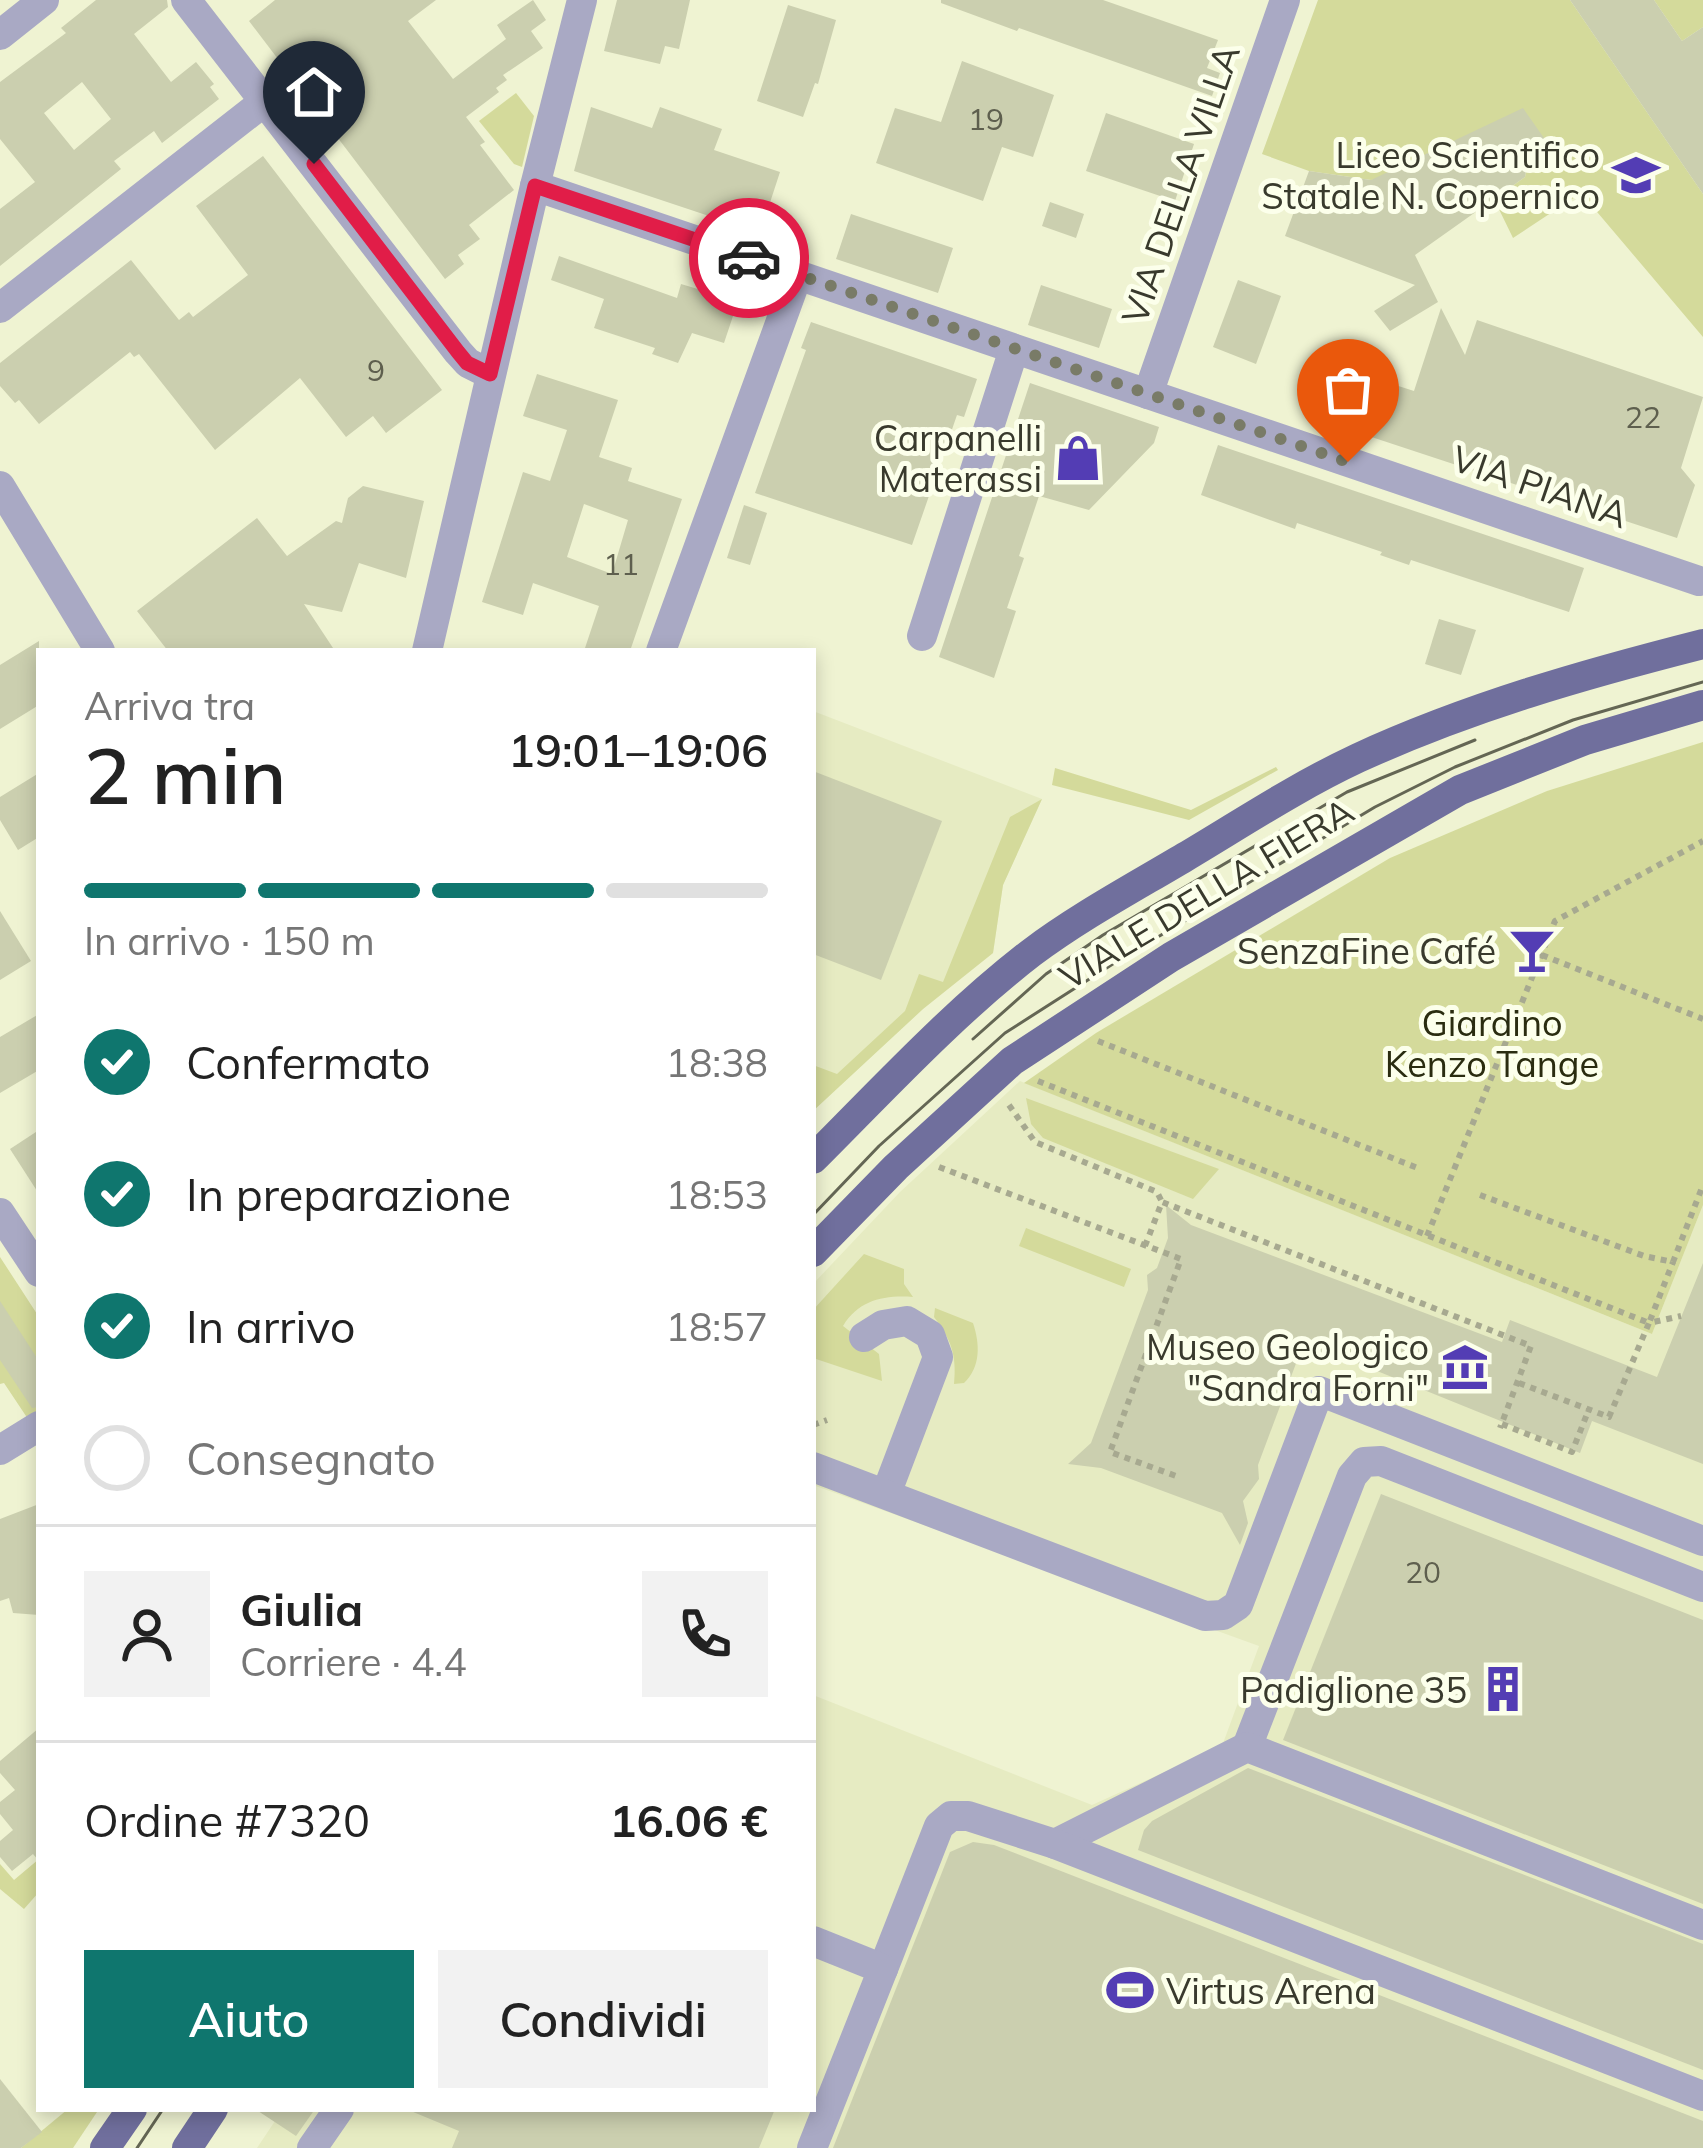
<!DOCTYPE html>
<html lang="it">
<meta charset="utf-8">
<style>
:root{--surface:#fff;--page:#f2f2f2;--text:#222;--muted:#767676;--line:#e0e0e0;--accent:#0f766e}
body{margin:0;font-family:Mulish,sans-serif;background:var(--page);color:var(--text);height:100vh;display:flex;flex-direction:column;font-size:45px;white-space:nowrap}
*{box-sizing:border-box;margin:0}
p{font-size:39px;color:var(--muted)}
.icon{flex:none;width:66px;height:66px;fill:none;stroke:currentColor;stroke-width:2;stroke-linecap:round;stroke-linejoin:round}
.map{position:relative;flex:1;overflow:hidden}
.sheet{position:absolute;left:36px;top:648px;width:780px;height:1464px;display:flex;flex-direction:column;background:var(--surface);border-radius:0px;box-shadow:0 6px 18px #0003}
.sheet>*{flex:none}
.pin{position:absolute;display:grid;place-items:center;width:102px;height:102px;color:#fff;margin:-123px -51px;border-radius:50% 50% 50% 0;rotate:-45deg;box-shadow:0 0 12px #0007}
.pin .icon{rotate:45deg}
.courier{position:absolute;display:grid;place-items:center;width:120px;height:120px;margin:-60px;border:9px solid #e11d48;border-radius:50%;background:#fff;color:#222;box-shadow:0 3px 15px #0007}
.headline em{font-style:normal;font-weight:600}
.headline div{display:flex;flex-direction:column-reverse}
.headline{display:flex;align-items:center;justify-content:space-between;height:204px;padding:0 48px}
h1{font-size:78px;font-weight:600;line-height:90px}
.bar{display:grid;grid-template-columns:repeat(4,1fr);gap:18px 12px;align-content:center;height:144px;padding:0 48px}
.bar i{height:15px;border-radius:9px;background:var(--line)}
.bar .current{background:var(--accent)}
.bar p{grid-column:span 4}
.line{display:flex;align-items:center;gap:30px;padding:0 48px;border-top:3px solid var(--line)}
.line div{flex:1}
.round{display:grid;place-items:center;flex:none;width:126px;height:126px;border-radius:0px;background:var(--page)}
ol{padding:0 48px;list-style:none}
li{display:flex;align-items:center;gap:36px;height:132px}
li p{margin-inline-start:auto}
li .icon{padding:12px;border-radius:50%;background:var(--accent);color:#fff;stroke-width:4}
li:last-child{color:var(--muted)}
li i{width:66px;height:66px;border:6px solid var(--line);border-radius:50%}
.button{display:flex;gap:24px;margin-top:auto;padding:24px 48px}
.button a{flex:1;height:138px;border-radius:0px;background:var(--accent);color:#fff;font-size:48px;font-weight:600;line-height:138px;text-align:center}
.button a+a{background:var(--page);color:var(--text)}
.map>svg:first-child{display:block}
</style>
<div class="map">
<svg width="1703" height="2148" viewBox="0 0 1703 2148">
<rect width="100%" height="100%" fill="#eff3d2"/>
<g fill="#e6ebc2">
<path d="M813,711L1042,799L1003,885L993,953L923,1009L813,1111Z"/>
<path d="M1020,1081L1652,1334L1703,1205V2148H257L283,2109H813V1695L1092,1805L1222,1746L1259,1646L813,1485V1284L900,1192Z"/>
</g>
<g fill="#d4da9b">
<path d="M1318,0H1570L1703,194V337L1581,193L1513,238L1494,199L1525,177L1527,166L1557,158L1371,180L1309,171L1262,154Z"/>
<path d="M1654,0H1703V27L1682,41Z"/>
<path d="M516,93L534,116L522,167L514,164L479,121Z"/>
<path d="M1703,742V1205L1652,1334L1024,1083L1096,1033L1390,858L1547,791Z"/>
<path d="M1276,767L1278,770L1189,820L1052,785L1055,768L1191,810Z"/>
<path d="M1042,799L1003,885L993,953L923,1009L813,1111V1065L837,1074L905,1011L919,974L943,982L1010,817Z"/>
<path d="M1026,1098L1219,1169L1193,1199L1043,1138L1031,1124Z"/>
<path d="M1026,1228L1131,1269L1124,1287L1019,1246Z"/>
<path d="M864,1254L904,1269V1284L913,1297C884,1295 859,1300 843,1326L879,1354L882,1381L813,1358V1310Z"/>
<path d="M0,1257L39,1317V1412L28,1419L4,1383L0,1384Z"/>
<path d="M935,1308L973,1323C980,1344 981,1367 964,1383L954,1384C957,1355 951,1339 934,1317Z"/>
<path d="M39,1859V1892L24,1909L0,1889V1864L14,1880Z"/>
<path d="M68,2109H99L73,2148H21Z"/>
</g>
<g fill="#cbcfaf" fill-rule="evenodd">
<path d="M96,0H167L168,7L134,34L171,82L196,62L214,84L210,87L219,99L162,143L154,131L114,161L121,169L0,266V209L35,182L0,139V82L66,33L61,28ZM82,82L111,119L74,150L44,113Z"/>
<path d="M275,0H436L408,21L453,79L506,39L497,25L533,0L546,20L531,31L543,48L503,75L507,80L496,88L499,92L466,117L485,142L480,145L514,190L469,225L480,239L458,255L464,264L445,279L249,21Z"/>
<path d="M617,0H690L679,49L665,46L660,64L604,51Z"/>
<path d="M941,0H1103L1218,40L1207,68L1220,73L1212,96L1019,28L1017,31L941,3Z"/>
<path d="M1570,0H1654L1682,41L1703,27V194Z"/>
<path d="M788,5L836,20L818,84L815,83L803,117L757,101Z"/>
<path d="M962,61L1054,95L1033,157L1002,147L983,201L876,163L895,108L941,122Z"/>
<path d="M591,107L652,128L660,107L722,129L714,150L780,172L760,233L574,171Z"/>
<path d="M1523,108L1558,158L1527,166L1525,177L1415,255L1438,302L1390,331L1374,311L1415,285L1285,236L1309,171L1371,180Z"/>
<path d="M1106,113L1194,144L1175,201L1086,171Z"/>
<path d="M263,156L442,390L386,433L373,416L346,437L300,378L215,450L139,354L134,357L130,352L39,424L19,400L15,403L0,386V363L131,260L179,320L189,312L193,317L248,275L196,206Z"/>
<path d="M1050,202L1084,214L1076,238L1042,226Z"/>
<path d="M851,214L953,248L938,293L836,259Z"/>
<path d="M559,256L677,298L681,284L738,301L724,343L692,333L678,363L652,354L655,348L594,328L604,299L551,280Z"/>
<path d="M1238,280L1281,296L1256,364L1213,347Z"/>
<path d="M1041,285L1112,309L1099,348L1028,325Z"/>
<path d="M1441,308L1465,355L1477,320L1703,397L1681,468L1695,485L1677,538L1323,421L1338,375L1393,390L1389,383L1414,391Z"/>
<path d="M811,322L977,379L964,417L957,415L912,545L755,493L806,350L801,348Z"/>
<path d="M537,374L618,400L599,457L632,468L628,481L682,499L630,651H584L599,606L533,583L523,615L482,602L523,472L550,481L567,430L523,416ZM584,504L628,520L612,574L567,557Z"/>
<path d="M1030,383L1159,427L1154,443L1089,510L1039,496L1019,556L1024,558L1007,608L1016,611L994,678L939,657Z"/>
<path d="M1218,445L1584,568L1569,612L1411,560L1409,565L1380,555L1382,552L1297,523L1295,529L1201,495Z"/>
<path d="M363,486L424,501L406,578L359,563L342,612L304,604L335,651H168L137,611L257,518L287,556L336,521L342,523L348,498Z"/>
<path d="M744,505L767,513L750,565L727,558Z"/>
<path d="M1439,619L1476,630L1461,675L1425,664Z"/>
<path d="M39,641V705L0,729V665Z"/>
<path d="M813,771L942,821L881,980L813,954Z"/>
<path d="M39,773V837L18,850L0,820V797Z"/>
<path d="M0,911L31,961L0,980Z"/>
<path d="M39,1014V1070L0,1093V1037Z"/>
<path d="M39,1130V1194L10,1149Z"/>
<path d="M1166,1205L1191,1225L1502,1342L1510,1320L1657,1377L1703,1263V1464L1592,1421L1580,1453L1340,1356L1337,1362L1304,1342L1258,1465L1259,1479L1243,1501L1248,1523L1240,1545L1222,1513L1101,1468L1068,1464L1091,1443L1148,1290L1147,1275L1157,1268L1168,1238Z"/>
<path d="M0,1301L39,1361V1407L32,1408L0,1360Z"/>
<path d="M1381,1494L1703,1620V1904L1283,1740Z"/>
<path d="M39,1504V1615L13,1613L9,1598L0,1601V1519Z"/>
<path d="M39,1728V1861L33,1854L12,1871L0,1857V1841L13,1830L0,1814V1802L15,1790L0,1773V1761Z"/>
<path d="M1248,1768L1703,1944V2070L1138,1850L1144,1830L1152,1821Z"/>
<path d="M973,1842L994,1845L1703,2121V2148H833L950,1852Z"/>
<path d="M0,2079L42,2132L21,2148H0Z"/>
<path d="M255,2109H315L296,2136Z"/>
<path d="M406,2109H775L759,2148H452L459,2131Z"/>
</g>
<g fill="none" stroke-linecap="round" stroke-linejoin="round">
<g stroke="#a7a990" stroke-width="6" stroke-dasharray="6 6" stroke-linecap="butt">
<path d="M1542,955L1703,1019"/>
<path d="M1098,1041L1420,1169"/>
<path d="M1038,1081L1649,1323L1673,1262"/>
<path d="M1009,1105L1035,1142L1157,1192L1162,1202"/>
<path d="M939,1167L1181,1259L1110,1452L1176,1476"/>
<path d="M1480,1195L1644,1256L1673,1262L1703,1185"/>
<path d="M1427,1236L1555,921L1703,841"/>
<path d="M1145,1246L1162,1202L1531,1346L1500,1428"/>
<path d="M1519,1383L1609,1417L1649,1323L1681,1316"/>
<path d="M1502,1424L1572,1452L1589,1409"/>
<path d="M813,1425L827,1420"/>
</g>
<g stroke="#a9a9c4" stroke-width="30">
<path d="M186,0L458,352L468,363L490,374"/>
<path d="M0,35L44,0"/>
<path d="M535,186L1699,581"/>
<path d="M0,308L265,101"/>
<path d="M1148,394L1285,0"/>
<path d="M0,486L100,651"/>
<path d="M922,636L1014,349"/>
<path d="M427,651L535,186L582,0"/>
<path d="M661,651L798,274"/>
<path d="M0,1213L39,1272"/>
<path d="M864,1337L883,1325L907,1321L930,1335L938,1357L886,1494"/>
<path d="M0,1450L39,1426"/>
<path d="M813,1467L1205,1616L1223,1615L1238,1605L1319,1391L1703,1541"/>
<path d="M1247,1747L1352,1476L1364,1462L1381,1461L1703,1587"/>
<path d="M1055,1844L1247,1747L1703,1925"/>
<path d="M883,1969L939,1826L951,1816H968L1055,1844L1703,2096"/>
<path d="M312,2148L339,2109"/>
<path d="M812,2148L883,1969L813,1941"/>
</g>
<g stroke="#706f9d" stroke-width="30">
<path d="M813,1159C883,1089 952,1014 1031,953C1079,917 1133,888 1185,857C1242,823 1298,786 1358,758C1469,707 1585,674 1703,644"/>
<path d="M813,1252L896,1167L1012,1061L1171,957L1460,790L1585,740L1703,705"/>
<path d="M105,2148L132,2109"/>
<path d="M187,2148L213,2109"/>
</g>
<g stroke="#646654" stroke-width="3">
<path d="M973,1039L1046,974L1103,935L1347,792L1475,740"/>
<path d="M813,1215L879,1146L1005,1033L1116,962L1375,807L1455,767L1573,720L1703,682"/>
<path d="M137,2148L163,2109"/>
</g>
</g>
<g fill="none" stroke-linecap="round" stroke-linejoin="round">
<path stroke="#797b67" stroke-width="12" stroke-dasharray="0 21.6" d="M749,258L1348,462"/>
<path stroke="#e11d48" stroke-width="15" d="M314,164L458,352L467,363L490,374L535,186L749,258"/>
</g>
<defs>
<symbol id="school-bare" viewBox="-9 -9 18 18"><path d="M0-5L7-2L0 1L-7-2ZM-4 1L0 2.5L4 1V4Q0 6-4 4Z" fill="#533db4" stroke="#fcffeb" stroke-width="2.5" paint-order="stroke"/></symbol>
<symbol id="shop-bare" viewBox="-9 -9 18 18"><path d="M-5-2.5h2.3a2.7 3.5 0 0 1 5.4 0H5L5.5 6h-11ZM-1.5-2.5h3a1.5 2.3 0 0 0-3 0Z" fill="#533db4" stroke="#fcffeb" stroke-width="2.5" paint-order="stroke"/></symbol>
<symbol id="bar-bare" viewBox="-9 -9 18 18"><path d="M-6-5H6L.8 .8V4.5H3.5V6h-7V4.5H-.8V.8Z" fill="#533db4" stroke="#fcffeb" stroke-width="2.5" paint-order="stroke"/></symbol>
<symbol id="museum-bare" viewBox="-9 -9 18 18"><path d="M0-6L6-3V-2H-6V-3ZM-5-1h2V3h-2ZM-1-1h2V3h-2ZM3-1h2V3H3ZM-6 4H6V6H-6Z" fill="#533db4" stroke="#fcffeb" stroke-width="2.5" paint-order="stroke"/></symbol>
<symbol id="building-bare" viewBox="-9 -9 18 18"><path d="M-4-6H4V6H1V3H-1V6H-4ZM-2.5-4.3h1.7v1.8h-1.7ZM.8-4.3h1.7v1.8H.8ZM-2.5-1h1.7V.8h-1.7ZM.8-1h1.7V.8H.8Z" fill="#533db4" stroke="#fcffeb" stroke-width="2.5" paint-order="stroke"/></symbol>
<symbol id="stadium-bare" viewBox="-9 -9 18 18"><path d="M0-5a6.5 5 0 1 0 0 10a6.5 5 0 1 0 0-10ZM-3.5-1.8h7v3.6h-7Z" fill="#533db4" stroke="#fcffeb" stroke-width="2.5" paint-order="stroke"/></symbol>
</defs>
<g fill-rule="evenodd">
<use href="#school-bare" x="1603" y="142" width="66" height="66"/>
<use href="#shop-bare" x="1045" y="425" width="66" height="66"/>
<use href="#bar-bare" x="1499" y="917" width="66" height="66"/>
<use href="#museum-bare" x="1432" y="1334" width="66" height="66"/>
<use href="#building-bare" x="1470" y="1656" width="66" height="66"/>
<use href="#stadium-bare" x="1097" y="1957" width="66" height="66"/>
</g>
<g text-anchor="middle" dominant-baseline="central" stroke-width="10" stroke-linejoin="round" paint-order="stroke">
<g font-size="30" fill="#5e5f4e">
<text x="986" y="119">19</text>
<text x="376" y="370">9</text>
<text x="1643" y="417">22</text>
<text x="621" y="564">11</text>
<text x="1423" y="1572">20</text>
</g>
<g font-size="36" fill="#393a2d" stroke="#fcffeb" text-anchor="end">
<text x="1600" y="154">Liceo Scientifico<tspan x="1600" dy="41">Statale N. Copernico</tspan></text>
<text x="1042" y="437">Carpanelli<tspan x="1042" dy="41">Materassi</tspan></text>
<text x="1496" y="950">SenzaFine Café</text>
<text x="1429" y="1346">Museo Geologico<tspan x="1429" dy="41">"Sandra Forni"</tspan></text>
<text x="1467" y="1689">Padiglione 35</text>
<text x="1166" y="1990" text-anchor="start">Virtus Arena</text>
</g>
<g font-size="36" fill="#393a2d" stroke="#fcffeb">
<text transform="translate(1180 184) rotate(-71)">VIA DELLA VILLA</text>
<text transform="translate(1540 486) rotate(19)">VIA PIANA</text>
<text transform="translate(1206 893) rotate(-31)">VIALE DELLA FIERA</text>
</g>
<g font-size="36" fill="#2a2c10" stroke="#fcffeb">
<text x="1492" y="1022">Giardino<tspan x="1492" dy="41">Kenzo Tange</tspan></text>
</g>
</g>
</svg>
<div class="pin" style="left:1348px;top:462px;background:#ea580c"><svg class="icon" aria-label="bag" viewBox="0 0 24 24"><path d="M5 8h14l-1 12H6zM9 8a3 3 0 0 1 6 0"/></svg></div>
<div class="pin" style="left:314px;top:164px;background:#1f2937"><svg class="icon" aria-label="home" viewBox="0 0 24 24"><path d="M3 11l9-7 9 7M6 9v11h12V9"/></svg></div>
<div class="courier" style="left:749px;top:258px"><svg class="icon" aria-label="car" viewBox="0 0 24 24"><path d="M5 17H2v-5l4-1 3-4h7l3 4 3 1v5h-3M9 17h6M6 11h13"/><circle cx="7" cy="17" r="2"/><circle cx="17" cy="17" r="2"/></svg></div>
<section class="sheet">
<div class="headline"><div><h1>2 min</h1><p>Arriva tra</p></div><em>19:01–19:06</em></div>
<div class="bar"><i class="current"></i><i class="current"></i><i class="current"></i><i></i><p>In arrivo · 150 m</p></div>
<ol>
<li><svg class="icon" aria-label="check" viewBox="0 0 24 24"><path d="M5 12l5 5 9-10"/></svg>Confermato<p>18:38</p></li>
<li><svg class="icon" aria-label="check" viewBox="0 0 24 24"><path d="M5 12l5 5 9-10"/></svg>In preparazione<p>18:53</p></li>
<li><svg class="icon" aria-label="check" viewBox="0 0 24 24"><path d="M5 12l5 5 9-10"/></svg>In arrivo<p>18:57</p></li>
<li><i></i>Consegnato</li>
</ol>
<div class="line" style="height:216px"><a class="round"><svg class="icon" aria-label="person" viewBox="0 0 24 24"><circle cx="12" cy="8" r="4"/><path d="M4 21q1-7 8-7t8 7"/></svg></a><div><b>Giulia</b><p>Corriere · 4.4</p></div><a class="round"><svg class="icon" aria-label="phone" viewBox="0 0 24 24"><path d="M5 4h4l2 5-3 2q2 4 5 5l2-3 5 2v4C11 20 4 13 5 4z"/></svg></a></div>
<div class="line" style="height:156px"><div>Ordine #7320</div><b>16.06 €</b></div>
<div class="button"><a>Aiuto</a><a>Condividi</a></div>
</section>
</div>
